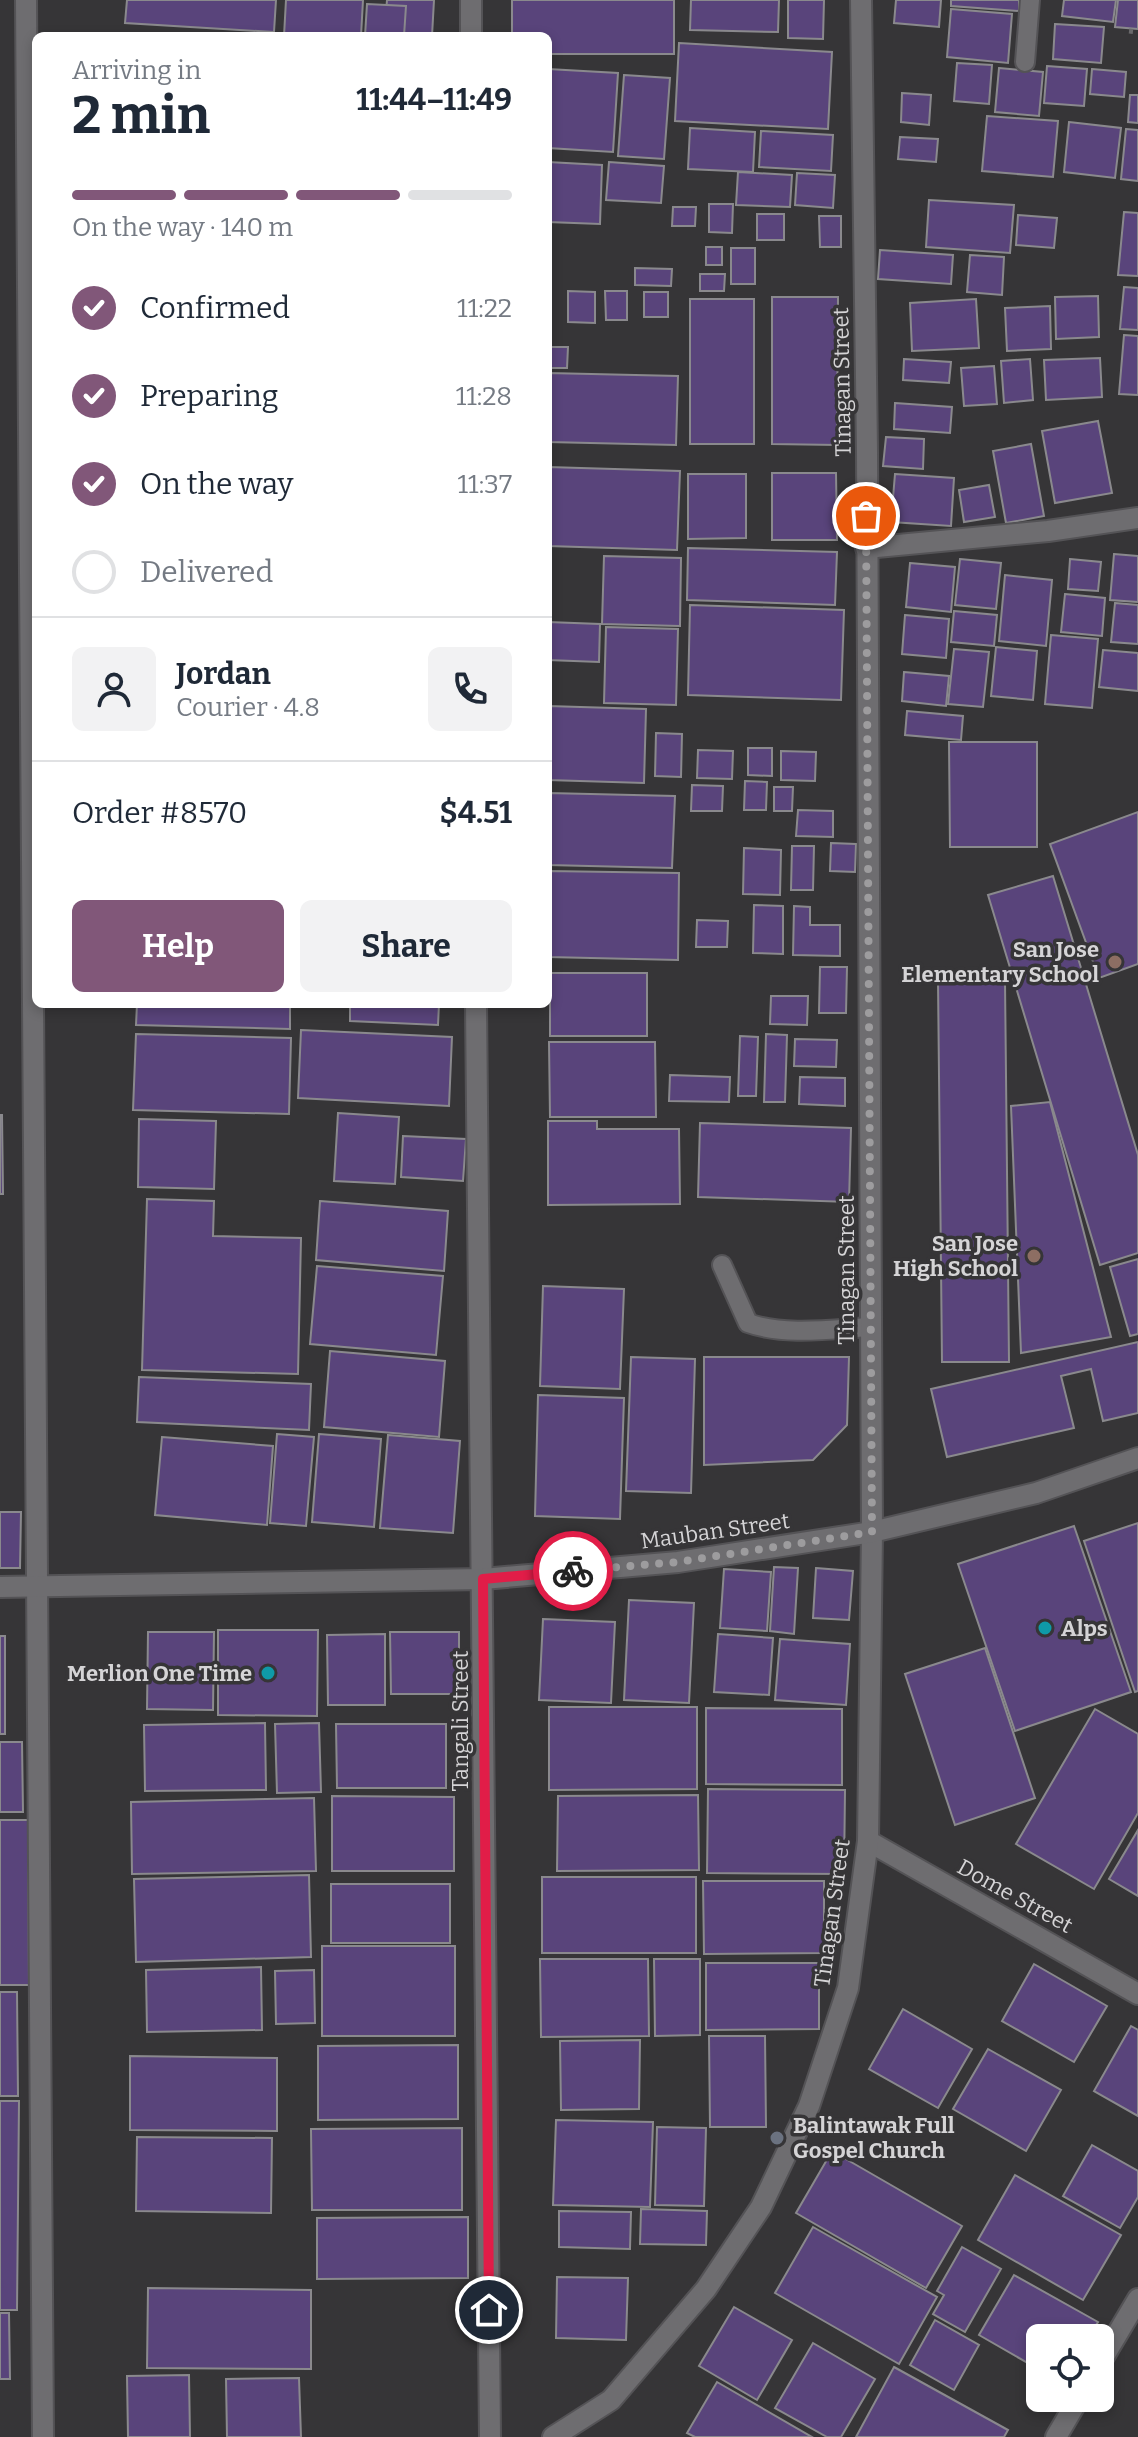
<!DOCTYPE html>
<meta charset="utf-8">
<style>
:root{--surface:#fff;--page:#f2f2f3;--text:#1f2937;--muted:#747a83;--line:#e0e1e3;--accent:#815779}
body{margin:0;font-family:Bitter,serif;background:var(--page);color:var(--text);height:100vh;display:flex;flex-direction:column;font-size:30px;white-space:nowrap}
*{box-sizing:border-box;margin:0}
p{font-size:26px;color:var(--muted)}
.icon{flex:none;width:44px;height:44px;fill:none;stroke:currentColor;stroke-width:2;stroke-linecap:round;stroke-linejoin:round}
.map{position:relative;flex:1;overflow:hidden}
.sheet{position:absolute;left:32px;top:32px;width:520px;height:976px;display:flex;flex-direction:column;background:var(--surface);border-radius:12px;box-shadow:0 4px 12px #0003}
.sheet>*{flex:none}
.buttons{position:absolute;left:1026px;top:2324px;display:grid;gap:16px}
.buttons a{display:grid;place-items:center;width:88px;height:88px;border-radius:12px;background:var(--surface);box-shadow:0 4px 12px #0003;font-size:40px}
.pin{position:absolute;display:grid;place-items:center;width:68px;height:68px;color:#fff;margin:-34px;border:4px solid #fff;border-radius:50%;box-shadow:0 2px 8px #0007}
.courier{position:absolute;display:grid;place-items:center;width:80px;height:80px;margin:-40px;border:6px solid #e11d48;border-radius:50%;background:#fff;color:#222;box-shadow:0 2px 10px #0007}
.head em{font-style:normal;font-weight:700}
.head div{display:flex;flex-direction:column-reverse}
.head{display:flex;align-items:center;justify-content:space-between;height:136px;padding:0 40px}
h1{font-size:52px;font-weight:700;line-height:60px}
.bar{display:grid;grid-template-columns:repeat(4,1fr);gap:12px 8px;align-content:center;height:96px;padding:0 40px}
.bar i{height:10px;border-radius:6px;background:var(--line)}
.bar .current{background:var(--accent)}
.bar p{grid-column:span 4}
.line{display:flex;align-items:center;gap:20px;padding:0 40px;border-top:2px solid var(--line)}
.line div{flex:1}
.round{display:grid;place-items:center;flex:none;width:84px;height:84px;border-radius:12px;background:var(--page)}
ol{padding:0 40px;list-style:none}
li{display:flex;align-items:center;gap:24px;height:88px}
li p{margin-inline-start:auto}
li .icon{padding:8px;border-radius:50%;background:var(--accent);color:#fff;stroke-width:4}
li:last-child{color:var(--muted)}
li i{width:44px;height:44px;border:4px solid var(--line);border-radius:50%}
.cta{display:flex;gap:16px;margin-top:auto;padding:16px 40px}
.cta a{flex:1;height:92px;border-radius:12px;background:var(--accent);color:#fff;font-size:32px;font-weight:700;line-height:92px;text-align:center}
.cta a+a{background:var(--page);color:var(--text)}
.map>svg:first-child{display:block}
</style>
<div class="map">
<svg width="1138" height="2437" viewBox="0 0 1138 2437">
<rect width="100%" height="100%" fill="#363537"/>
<g fill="#59447b" stroke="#8a898d" stroke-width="2">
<path d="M127,0H276L274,32L125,23Z"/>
<path d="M286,0H363L361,36H284Z"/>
<path d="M387,0H434L432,36H384Z"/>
<path d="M512,0H674V54H548V36H512Z"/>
<path d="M691,0H779L778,32L690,30Z"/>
<path d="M788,0H824L823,39L788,38Z"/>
<path d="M896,0H941L939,27L894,23Z"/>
<path d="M951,0H1019V11L951,6Z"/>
<path d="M1064,0H1116L1113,22L1062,16Z"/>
<path d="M1118,0H1138V29L1115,27Z"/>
<path d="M367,4L406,6L404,36H365Z"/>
<path d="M951,9L1012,14L1008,63L947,57Z"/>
<path d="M1055,24L1104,27L1101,63L1053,59Z"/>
<path d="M679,43L832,52L828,129L675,121Z"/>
<path d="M957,63L992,65L989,104L954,101Z"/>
<path d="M1047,66L1087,69L1084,106L1044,103Z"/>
<path d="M999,68L1043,72L1039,116L995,112Z"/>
<path d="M548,69L618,73L613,152L548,148Z"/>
<path d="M1092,69L1126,72L1124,97L1090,94Z"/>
<path d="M624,75L670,78L664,159L618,156Z"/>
<path d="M902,93L931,95L929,125L901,122Z"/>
<path d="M1130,95H1138V123L1128,122Z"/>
<path d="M987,116L1058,121L1053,177L982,171Z"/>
<path d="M1069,122L1121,128L1115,178L1064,172Z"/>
<path d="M690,128L755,132L753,172L688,169Z"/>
<path d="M1126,129L1138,130V181L1121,179Z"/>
<path d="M761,131L833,135L831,171L759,167Z"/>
<path d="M900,137L938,139L936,162L898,159Z"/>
<path d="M548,162L602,165L600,224L548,222Z"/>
<path d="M609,162L664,166L661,203L606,200Z"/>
<path d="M738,172L792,175L790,207L736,205Z"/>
<path d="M797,173L835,175L833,208L795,205Z"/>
<path d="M929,200L1014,205L1010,253L926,247Z"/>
<path d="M709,204H733L732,233L709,232Z"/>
<path d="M673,207H696L695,226H672Z"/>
<path d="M1124,212L1138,213V276L1118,275Z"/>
<rect x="757" y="214" width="27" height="26"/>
<path d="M1018,215L1057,218L1054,248L1016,245Z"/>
<path d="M819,216H841V247H820Z"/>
<rect x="706" y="247" width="16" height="18"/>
<rect x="731" y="248" width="24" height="36"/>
<path d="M880,250L953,255L951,284L878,279Z"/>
<path d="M970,255L1004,257L1002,295L967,292Z"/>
<path d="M635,268L672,269L671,286L635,285Z"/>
<path d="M700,274H725L724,291H700Z"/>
<path d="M1124,287L1138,288V330L1120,329Z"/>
<path d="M568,291L595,292V323L568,322Z"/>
<path d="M605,291H627V320H606Z"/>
<rect x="644" y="292" width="24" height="25"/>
<path d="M1098,296L1099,337L1056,339L1055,297Z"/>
<path d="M772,297H838L837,445L772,444Z"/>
<rect x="690" y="299" width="64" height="145"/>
<path d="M976,299L979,348L912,351L910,303Z"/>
<path d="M1050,306L1051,349L1007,351L1005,308Z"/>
<path d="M1124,335L1138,336V395L1119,394Z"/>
<path d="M548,347H568L567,368H548Z"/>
<path d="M1100,358L1102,397L1046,400L1044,360Z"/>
<path d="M904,359L951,362L949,383L903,380Z"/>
<path d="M1030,359L1033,400L1004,403L1001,361Z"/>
<path d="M994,366L997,404L964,406L961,368Z"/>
<path d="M548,373L678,376L676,445L548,442Z"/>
<path d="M895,403L952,407L950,433L894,429Z"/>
<path d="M1098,421L1112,493L1055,503L1042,431Z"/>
<path d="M886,437L924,439L923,469L883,466Z"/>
<path d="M1031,444L1044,516L1006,523L993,451Z"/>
<path d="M548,467L680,471L677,550L548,546Z"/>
<path d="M772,473H836L837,540H772Z"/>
<path d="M688,474H746V538L688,539Z"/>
<path d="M895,474L954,478L951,526L891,522Z"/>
<path d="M989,485L995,517L964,522L959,490Z"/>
<path d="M688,548L837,552L835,605L687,600Z"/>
<path d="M1114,554L1138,556V602L1110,600Z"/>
<path d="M604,556L681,558L680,626L602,624Z"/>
<path d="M960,559L1001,563L996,609L955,605Z"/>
<path d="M1070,559L1101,562L1098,591L1068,589Z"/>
<path d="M910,563L955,567L951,612L906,607Z"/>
<path d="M1005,575L1052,580L1046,646L999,641Z"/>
<path d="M1065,594L1105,598L1102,636L1061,632Z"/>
<path d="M1115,603L1138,605V644L1111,642Z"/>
<path d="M690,605L844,610L841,700L688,695Z"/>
<path d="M954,611L997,615L994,646L951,642Z"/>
<path d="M905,615L949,619L946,658L902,654Z"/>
<path d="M548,622L600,624L599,662L548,660Z"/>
<path d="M606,627L678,629L676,705L604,703Z"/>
<path d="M1051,635L1098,639L1092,708L1045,704Z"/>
<path d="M996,647L1037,651L1033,700L991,696Z"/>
<path d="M954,649L989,652L983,707L948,704Z"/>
<path d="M1103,650L1138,653V691L1099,687Z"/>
<path d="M904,672L949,676L946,706L902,701Z"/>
<path d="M548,706L646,709L644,783L548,780Z"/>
<path d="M907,711L963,716L961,740L905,735Z"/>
<path d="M656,733L682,734L681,777L655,776Z"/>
<path d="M949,742H1037V847H950Z"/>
<path d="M748,748H772V776L748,775Z"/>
<path d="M698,750L733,751L732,779L697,778Z"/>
<path d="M781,751L816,752L815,781L781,780Z"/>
<path d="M745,781L767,782L766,810H744Z"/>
<path d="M692,785L723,786L722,811H691Z"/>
<path d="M774,787H793L792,811H774Z"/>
<path d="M548,793L675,796L672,868L548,865Z"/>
<path d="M798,810L833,811V837L796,836Z"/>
<path d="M1138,812V964L1099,978L1050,844Z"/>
<path d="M831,843L856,844L855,872L830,871Z"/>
<path d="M792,846H814L813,890H791Z"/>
<path d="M744,848L781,850L780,895L743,894Z"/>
<path d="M548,871L679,873L678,960L548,957Z"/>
<path d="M1053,876L1138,1155V1253L1100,1265L988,895Z"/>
<path d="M754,905L783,906V954L753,953Z"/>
<path d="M794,906L810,907V925H840V956L793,955Z"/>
<path d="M697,920L728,921L727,947H696Z"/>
<path d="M820,967H847L846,1013H819Z"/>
<rect x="550" y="973" width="97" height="63"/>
<path d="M938,981H1005L1009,1362H942Z"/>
<path d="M771,996H808L807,1025L770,1024Z"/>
<path d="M137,1004H290V1029L136,1025Z"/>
<path d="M350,1004H439L438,1025L350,1021Z"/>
<path d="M301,1030L452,1037L449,1106L298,1098Z"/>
<path d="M136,1034L291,1038L289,1114L133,1110Z"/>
<path d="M766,1034L787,1035L785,1102H764Z"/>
<path d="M740,1036L758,1037L756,1096H738Z"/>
<path d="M795,1039L837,1040L836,1067L794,1066Z"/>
<path d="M549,1042H655L656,1117H550Z"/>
<path d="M670,1075L730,1077L729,1102L669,1101Z"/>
<path d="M800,1077L845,1078V1106L799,1104Z"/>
<path d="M1050,1102L1111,1337L1021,1353L1011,1106Z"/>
<path d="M338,1113L399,1117L395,1184L334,1181Z"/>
<path d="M0,1115H2L3,1194H0Z"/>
<path d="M139,1119L216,1121L214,1189L138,1187Z"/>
<path d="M548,1121H597V1129H679L680,1204L548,1205Z"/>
<path d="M700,1123L851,1128L849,1202L698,1197Z"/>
<path d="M403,1136L466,1139L463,1181L401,1177Z"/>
<path d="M147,1199L214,1201L213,1236L301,1238L298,1374L142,1370Z"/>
<path d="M320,1201L448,1211L444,1271L316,1260Z"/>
<path d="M1138,1259V1334L1130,1336L1110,1267Z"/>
<path d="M317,1266L443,1276L436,1355L310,1344Z"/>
<path d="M543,1286L624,1289L620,1389L540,1386Z"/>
<path d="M1138,1342V1413L1103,1421L1091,1369L1061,1376L1074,1428L947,1457L931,1389Z"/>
<path d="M330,1351L445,1361L439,1437L324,1427Z"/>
<path d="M631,1357L695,1359L691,1493L626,1491Z"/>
<path d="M704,1357H849L847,1425L813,1460L704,1465Z"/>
<path d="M139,1377L311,1384L309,1430L137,1422Z"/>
<path d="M538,1395L624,1398L620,1519L535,1516Z"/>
<path d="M277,1434L314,1437L306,1526L270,1523Z"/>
<path d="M319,1434L381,1439L374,1527L312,1522Z"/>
<path d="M388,1435L460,1441L453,1533L380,1528Z"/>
<path d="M162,1437L273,1446L267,1525L155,1515Z"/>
<path d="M0,1512H21L20,1568H0Z"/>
<path d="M1138,1523V1691L1135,1692L1084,1541Z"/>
<path d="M1074,1526L1131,1692L1015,1731L958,1564Z"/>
<path d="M774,1567L798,1568L794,1634L770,1631Z"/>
<path d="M816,1568L853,1571L849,1620L813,1618Z"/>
<path d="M724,1569L771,1572L767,1631L720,1628Z"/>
<path d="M629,1600L694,1603L689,1703L624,1700Z"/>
<path d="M543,1619L615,1622L611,1703L539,1700Z"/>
<path d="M218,1630H318L317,1716L218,1715Z"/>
<path d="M148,1632H214L213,1710L147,1709Z"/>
<path d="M390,1632H459V1694H391Z"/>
<path d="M385,1634V1705H328L327,1635Z"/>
<path d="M718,1634L773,1638L769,1695L714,1692Z"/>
<rect x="0" y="1636" width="5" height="98"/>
<path d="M780,1639L850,1644L846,1705L775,1700Z"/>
<path d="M985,1648L1035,1798L955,1825L905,1674Z"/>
<path d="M549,1707H697V1789L549,1790Z"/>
<path d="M706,1708L842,1709V1785L706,1784Z"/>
<path d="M1095,1709L1138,1734V1813L1094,1889L1016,1844Z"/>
<path d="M265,1723L266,1790L145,1791L144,1725Z"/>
<path d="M319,1723L321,1792L277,1793L275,1724Z"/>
<path d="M336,1724H446V1788H337Z"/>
<path d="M0,1742H22L23,1812H0Z"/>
<path d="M708,1789L845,1790L844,1874L707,1873Z"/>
<path d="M698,1795L699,1870L557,1871L558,1796Z"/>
<path d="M332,1796L454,1797V1871H332Z"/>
<path d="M314,1798L316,1871L132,1874L131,1802Z"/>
<path d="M0,1820H28L29,1985H0Z"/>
<path d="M1138,1830V1896L1109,1879Z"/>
<path d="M309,1875L311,1957L136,1962L134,1879Z"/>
<rect x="542" y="1877" width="154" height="76"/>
<path d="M703,1881H824V1953L704,1954Z"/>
<rect x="331" y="1884" width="119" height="59"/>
<rect x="322" y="1946" width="133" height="90"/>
<path d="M540,1959H648L649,2036L541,2037Z"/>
<path d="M654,1959H700V2035L655,2036Z"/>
<path d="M706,1963H819V2029L706,2030Z"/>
<path d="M1034,1964L1107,2006L1074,2062L1002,2021Z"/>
<path d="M261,1967L262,2030L147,2032L146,1970Z"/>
<path d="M314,1970L315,2023L276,2024L275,1971Z"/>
<path d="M0,1992H17L18,2096H0Z"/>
<path d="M903,2009L972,2049L938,2108L869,2069Z"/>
<path d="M1131,2026L1138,2030V2116L1094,2091Z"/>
<path d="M709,2036H765L766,2127H710Z"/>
<path d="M640,2040L639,2109L561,2110L560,2041Z"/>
<path d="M458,2045V2119L318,2120V2046Z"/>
<path d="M988,2049L1061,2090L1026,2151L953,2109Z"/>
<path d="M130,2056L277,2058V2131L130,2130Z"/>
<path d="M0,2101H19L17,2310H0Z"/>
<path d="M556,2120L653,2122L650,2207L553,2205Z"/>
<path d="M657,2127L706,2128L704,2206L655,2205Z"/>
<path d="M462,2128V2210H312L311,2129Z"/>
<path d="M137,2137L272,2138L271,2213L136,2211Z"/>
<path d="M1092,2145L1138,2171V2197L1120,2228L1063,2196Z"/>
<path d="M832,2151L962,2226L926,2288L796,2213Z"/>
<path d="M1015,2175L1121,2235L1083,2300L978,2240Z"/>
<path d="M641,2209L707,2211L706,2245L640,2244Z"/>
<path d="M559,2211L631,2212L630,2249L559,2247Z"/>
<path d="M468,2217V2278L317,2279V2218Z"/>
<path d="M813,2227L937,2297L899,2364L775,2293Z"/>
<path d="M962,2247L1001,2269L965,2332L933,2314L944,2295L937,2291Z"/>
<path d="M1014,2275L1098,2322L1088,2338H1040V2370L979,2335Z"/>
<path d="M557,2277L628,2278L626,2340L556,2338Z"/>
<path d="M148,2288L311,2290V2369L147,2368Z"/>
<path d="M734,2307L792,2340L757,2400L699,2366Z"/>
<path d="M0,2313H9L10,2379H0Z"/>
<path d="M935,2320L979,2345L954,2390L910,2365Z"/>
<path d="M813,2343L875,2379L841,2437H827L775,2408Z"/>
<path d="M894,2367L1008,2430L1004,2437H856Z"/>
<path d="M189,2375L190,2437H128L127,2376Z"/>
<path d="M299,2378L301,2437H227L226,2379Z"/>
<path d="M717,2382L812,2437H695L687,2433Z"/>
</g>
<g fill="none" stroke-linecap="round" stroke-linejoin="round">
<defs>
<g id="service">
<path d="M1025,62L1030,0"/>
<path d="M722,1265L748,1323C784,1336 833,1329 870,1327"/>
</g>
<g id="minor">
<path d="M471,0V36"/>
<path d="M866,548L1048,531L1138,518"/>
<path d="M476,1004L490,2437"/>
<path d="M868,1841L1138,1994"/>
<path d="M1100,2363L1138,2299"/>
<path d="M553,2437L611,2400L706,2289L761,2207L809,2106L848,1988L868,1841L872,1532L867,452L861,0"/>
<path d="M1056,2437L1079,2398"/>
</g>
<g id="tertiary">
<path d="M26,0L43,2437"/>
<path d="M0,1587L483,1579L678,1562L872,1532L1036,1493L1138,1458"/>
</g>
</defs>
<use href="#service" stroke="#545356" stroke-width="22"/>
<use href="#minor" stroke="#545356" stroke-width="24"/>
<use href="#tertiary" stroke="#545356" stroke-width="24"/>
<path stroke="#69686a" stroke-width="5" stroke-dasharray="4 6" stroke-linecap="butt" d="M1129,31L1138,32"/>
<use href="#service" stroke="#6e6d70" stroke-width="18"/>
<use href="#minor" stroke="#6e6d70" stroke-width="20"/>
<use href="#tertiary" stroke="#6e6d70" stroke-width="20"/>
</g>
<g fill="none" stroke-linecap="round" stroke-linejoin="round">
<path stroke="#9d9c9e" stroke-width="8" stroke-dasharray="0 14.4" d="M573,1571L678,1562L872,1532L866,516"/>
<path stroke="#e11d48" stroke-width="10" d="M489,2310L483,1579L573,1571"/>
</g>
<g fill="#8d6e63" stroke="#363537" stroke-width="3">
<circle cx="1115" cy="962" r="8"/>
<circle cx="1034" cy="1256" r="8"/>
</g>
<g fill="#0f9aa8" stroke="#363537" stroke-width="3">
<circle cx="1045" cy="1628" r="8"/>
<circle cx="268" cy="1673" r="8"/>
</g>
<circle fill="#6b7280" stroke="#363537" stroke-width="3" cx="777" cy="2138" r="8"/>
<g text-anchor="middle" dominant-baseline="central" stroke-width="7" stroke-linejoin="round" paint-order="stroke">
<g font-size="22" fill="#d5d4d6" stroke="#363537">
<text transform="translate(842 382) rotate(-91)">Tinagan Street</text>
<text transform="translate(846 1270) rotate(-90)">Tinagan Street</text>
<text transform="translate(715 1531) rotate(-8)">Mauban Street</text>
<text transform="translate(460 1721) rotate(-90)">Tangali Street</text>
<text transform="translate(1015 1896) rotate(29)">Dome Street</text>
<text transform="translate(832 1913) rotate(-82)">Tinagan Street</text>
</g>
<g font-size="22" font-weight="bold" fill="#d5d4d6" stroke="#363537" text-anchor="end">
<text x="1099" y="949">San Jose<tspan x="1099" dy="25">Elementary School</tspan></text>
<text x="1018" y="1243">San Jose<tspan x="1018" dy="25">High School</tspan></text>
<text x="1061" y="1628" text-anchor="start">Alps</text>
<text x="252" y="1673">Merlion One Time</text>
<text x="793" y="2125" text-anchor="start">Balintawak Full<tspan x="793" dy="25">Gospel Church</tspan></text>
</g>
</g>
</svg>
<div class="buttons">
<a><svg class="icon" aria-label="locate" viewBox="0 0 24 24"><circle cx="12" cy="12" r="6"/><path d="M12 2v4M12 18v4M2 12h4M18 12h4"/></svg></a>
</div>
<div class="pin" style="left:866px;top:516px;background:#ea580c"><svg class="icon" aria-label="bag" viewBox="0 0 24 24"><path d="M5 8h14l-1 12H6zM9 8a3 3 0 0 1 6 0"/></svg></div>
<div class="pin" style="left:489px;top:2310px;background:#1f2937"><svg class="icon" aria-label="home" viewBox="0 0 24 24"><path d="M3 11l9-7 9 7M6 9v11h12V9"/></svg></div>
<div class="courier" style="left:573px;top:1571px"><svg class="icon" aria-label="bike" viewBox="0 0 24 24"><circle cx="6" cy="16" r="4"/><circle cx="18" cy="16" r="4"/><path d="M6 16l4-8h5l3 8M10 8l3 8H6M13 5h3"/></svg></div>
<section class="sheet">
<div class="head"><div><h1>2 min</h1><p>Arriving in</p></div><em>11:44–11:49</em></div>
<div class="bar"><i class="current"></i><i class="current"></i><i class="current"></i><i></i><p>On the way · 140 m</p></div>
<ol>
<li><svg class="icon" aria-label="check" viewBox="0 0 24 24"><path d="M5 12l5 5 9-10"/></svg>Confirmed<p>11:22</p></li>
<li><svg class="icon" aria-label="check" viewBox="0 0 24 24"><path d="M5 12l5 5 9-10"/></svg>Preparing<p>11:28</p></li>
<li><svg class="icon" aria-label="check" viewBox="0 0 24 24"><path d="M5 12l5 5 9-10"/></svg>On the way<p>11:37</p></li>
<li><i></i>Delivered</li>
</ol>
<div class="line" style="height:144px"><a class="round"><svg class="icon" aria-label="person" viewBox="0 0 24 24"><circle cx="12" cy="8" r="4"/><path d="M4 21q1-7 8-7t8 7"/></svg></a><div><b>Jordan</b><p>Courier · 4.8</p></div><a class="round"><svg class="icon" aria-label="phone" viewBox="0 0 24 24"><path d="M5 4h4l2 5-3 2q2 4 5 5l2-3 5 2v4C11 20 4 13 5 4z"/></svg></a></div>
<div class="line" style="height:104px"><div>Order #8570</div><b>$4.51</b></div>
<div class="cta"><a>Help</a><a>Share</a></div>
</section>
</div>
